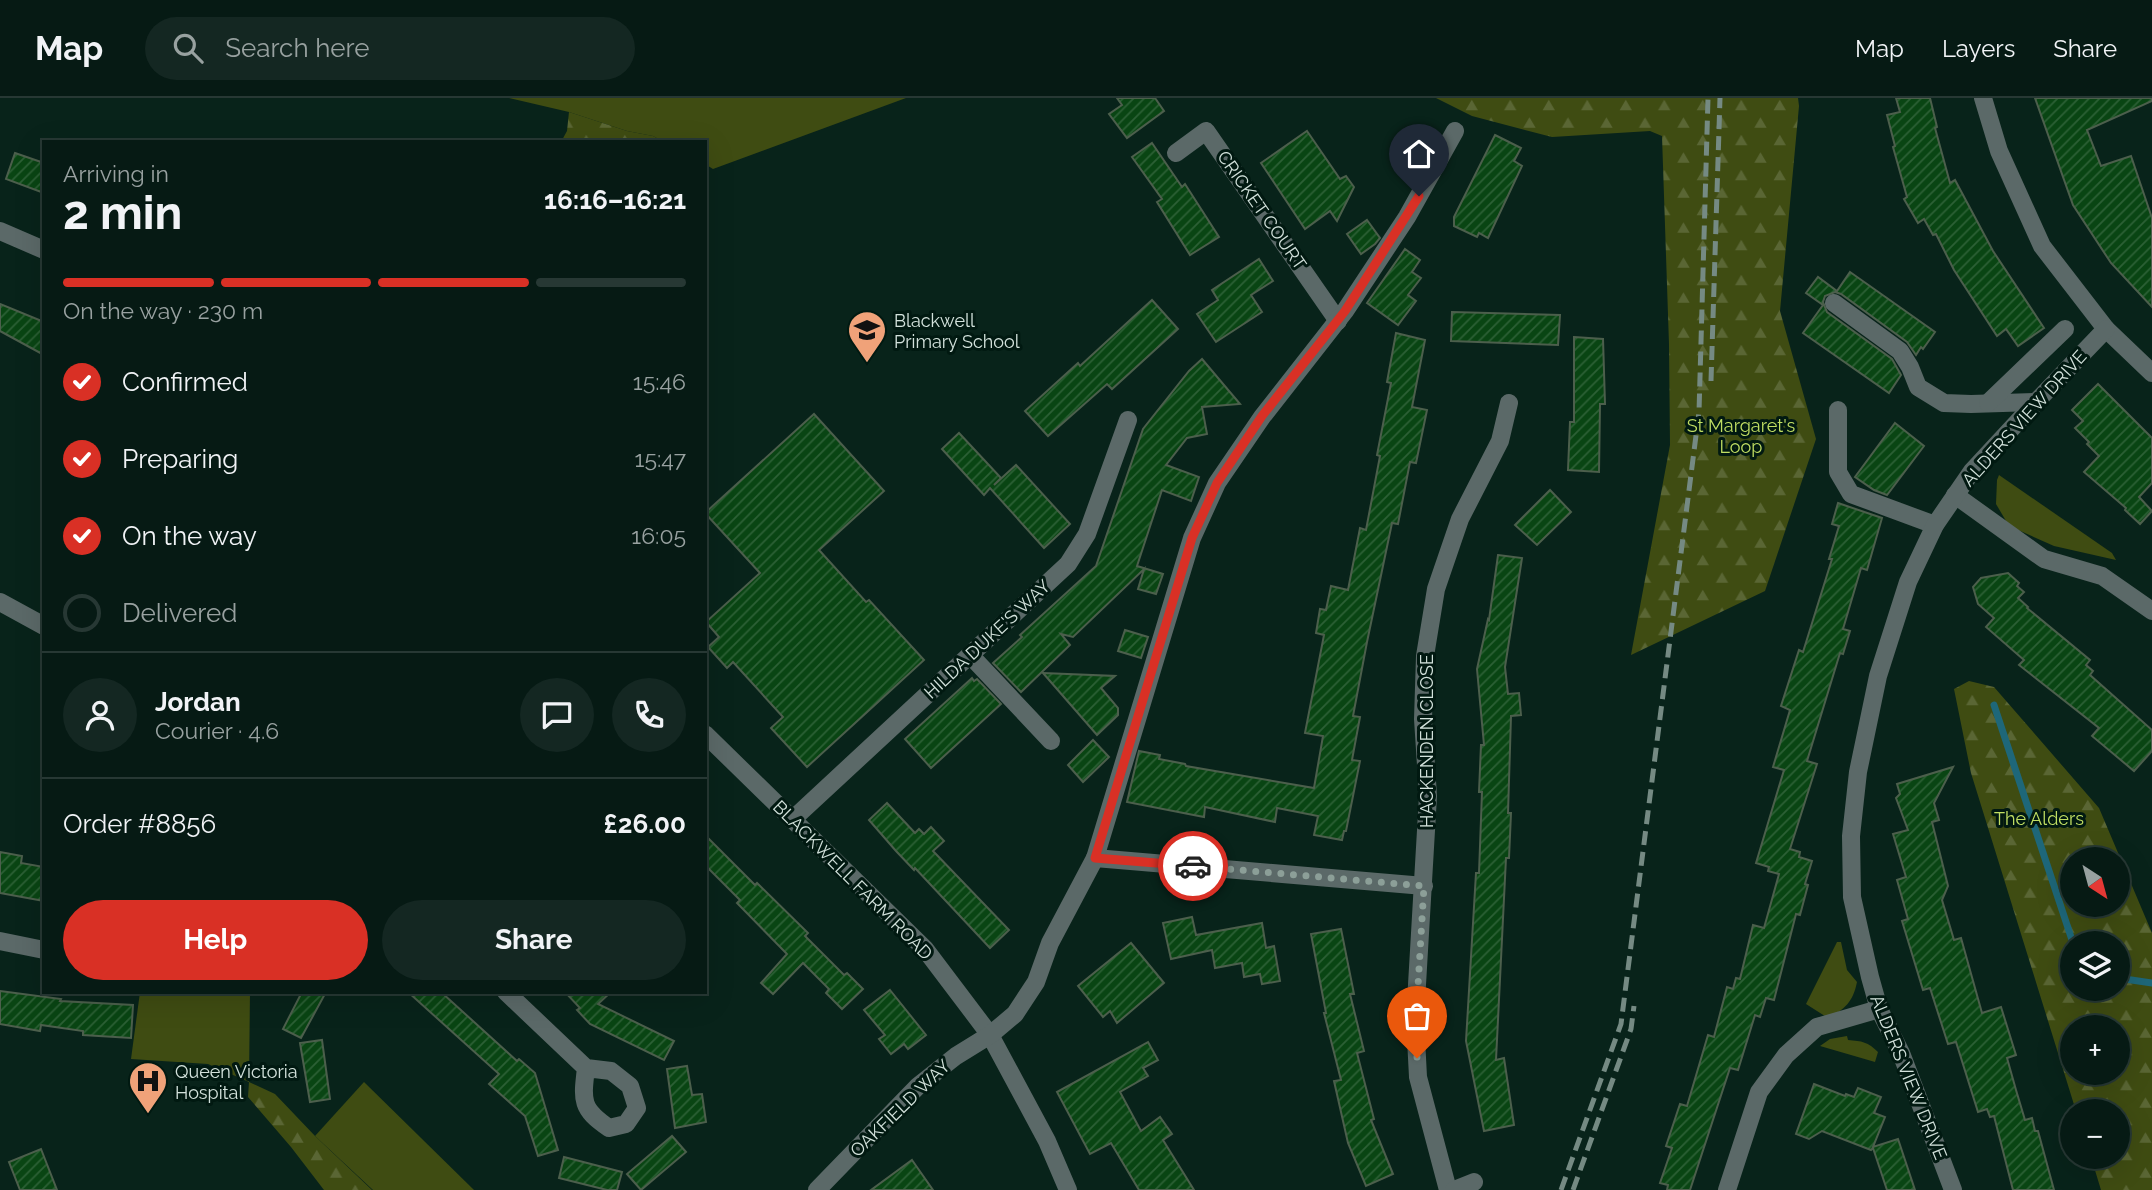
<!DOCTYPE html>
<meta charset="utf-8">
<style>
:root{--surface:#061a14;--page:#142722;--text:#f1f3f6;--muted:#98a1a0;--line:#273834;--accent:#d93025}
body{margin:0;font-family:Raleway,sans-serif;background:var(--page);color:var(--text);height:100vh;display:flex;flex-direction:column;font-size:26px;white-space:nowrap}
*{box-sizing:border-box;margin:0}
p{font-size:23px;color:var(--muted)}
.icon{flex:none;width:38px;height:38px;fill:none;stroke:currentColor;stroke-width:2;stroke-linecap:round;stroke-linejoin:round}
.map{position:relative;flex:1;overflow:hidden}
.side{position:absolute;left:42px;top:42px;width:665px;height:854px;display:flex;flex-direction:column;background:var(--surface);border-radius:0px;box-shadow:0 7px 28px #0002,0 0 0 2px var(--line)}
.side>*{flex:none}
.needle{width:46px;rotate:144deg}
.controls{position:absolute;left:2060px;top:749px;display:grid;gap:14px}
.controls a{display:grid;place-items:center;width:70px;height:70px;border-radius:50%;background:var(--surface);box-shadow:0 7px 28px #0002,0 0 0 2px var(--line);font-size:35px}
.pin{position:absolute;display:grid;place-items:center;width:60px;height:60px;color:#fff;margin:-72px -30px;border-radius:50% 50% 50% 0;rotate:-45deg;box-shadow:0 0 7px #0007}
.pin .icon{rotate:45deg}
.courier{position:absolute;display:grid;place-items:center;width:70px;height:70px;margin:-35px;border:5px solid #d93025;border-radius:50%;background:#fff;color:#222;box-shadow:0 2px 9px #0007}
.head em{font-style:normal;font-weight:700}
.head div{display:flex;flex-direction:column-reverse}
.head{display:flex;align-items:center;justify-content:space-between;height:119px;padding:0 21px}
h1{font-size:46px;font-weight:700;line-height:52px}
.bar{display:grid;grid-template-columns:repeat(4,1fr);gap:10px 7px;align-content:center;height:84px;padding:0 21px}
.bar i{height:9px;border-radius:5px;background:var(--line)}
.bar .selected{background:var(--accent)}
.bar p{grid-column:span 4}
.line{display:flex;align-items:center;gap:18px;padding:0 21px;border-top:2px solid var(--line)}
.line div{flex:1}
.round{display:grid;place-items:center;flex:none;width:74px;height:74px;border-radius:37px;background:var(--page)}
ol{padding:0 21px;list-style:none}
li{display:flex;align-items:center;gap:21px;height:77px}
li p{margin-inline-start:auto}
li .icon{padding:7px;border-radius:50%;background:var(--accent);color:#fff;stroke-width:4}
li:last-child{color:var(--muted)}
li i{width:38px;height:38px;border:4px solid var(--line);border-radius:50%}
.primary-button{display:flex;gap:14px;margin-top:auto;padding:14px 21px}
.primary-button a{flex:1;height:80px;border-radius:42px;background:var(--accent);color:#fff;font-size:28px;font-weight:700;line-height:80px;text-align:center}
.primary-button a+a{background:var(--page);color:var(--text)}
header{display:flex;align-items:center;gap:42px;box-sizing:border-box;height:98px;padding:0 35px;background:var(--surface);border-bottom:2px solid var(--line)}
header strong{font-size:33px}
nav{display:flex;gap:38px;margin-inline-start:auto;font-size:24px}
.search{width:490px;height:63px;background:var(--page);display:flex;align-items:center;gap:18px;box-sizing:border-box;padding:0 24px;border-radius:38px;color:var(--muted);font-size:26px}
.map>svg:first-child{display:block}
</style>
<header>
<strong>Map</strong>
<div class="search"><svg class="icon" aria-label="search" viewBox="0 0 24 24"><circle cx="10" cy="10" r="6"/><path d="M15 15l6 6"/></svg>Search here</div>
<nav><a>Map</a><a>Layers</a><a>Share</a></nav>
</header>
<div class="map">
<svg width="2152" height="1092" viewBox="0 0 2152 1092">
<defs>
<pattern id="forest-firs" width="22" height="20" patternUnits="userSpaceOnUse" patternTransform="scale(1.75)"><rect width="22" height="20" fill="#3f4c12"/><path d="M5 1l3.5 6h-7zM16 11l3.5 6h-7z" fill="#5a6634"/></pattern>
<pattern id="building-hatch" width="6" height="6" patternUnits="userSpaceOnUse" patternTransform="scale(1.75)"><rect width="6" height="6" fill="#094513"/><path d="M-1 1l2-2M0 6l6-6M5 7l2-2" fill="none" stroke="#2c6035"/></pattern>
</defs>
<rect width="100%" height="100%" fill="#08231a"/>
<g fill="#3f4c12">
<path d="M509,0H906L713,71L705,66V44H664L653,38L627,33L569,14Z"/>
<path d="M1999,377L2112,455L2116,462L2054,448L2009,428L1996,406L1997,382Z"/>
<path d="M1837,844H1841L1847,872L1857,884C1853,904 1845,911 1828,920L1806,906Z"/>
<path d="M140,894H250L249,984L208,966L131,961Z"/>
<path d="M1847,938L1848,942C1862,943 1868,944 1878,954L1875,964L1820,948L1830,941Z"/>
<path d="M364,984L474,1092H373L315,1038Z"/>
</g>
<g fill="url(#forest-firs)" fill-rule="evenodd">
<path d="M1436,0H1798L1799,8L1780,213L1816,341L1765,493L1631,557L1670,347L1669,246L1662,38L1650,33L1552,39L1472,18Z"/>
<path d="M569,14L627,33L653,38L664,44H561L567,33Z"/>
<path d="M1969,583L1994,589L2099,710L2152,835V1092H2101L2091,1059H2118V1013H2076L1971,675L1954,591ZM2118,761V807H2072V761ZM2072,845H2118V891H2072ZM2118,929V975H2072V929Z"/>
<path d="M249,984L275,996L315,1038L372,1092H324L291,1049L248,999Z"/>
</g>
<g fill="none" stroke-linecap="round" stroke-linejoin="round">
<g stroke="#1e6779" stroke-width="7">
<path d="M1994,607L2073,845"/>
<path d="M2118,880L2152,885"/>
</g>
</g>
<g fill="url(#building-hatch)" stroke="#4c5f4c" stroke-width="2">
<path d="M1117,0H1155L1164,13L1127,40L1109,16L1122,7Z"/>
<path d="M1896,0H1930L1937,29L1935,30L1950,85L1955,82L1993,153L2044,230L2018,248L2006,231L1997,238L1954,172L1936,136L1933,137L1924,121L1918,125L1904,101L1907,99L1893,49L1895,48L1887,17L1900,14Z"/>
<path d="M2035,0H2152V3L2087,32L2101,68L2131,58L2152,120V209L2111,165L2073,107Z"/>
<path d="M1307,33L1340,81L1346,78L1354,89L1337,123L1330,113L1305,131L1261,65Z"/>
<path d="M1495,37L1521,50L1514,63L1522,68L1488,140L1479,135L1477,139L1454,128V119Z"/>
<path d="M1152,45L1182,89L1185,86L1219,139L1190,157L1157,104L1162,101L1132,59Z"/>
<path d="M15,55L44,65V95L6,81Z"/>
<path d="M1367,122L1380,140L1375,146L1361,156L1347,136Z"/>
<path d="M1405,151L1420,162L1412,174L1421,180L1408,197L1416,203L1398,227L1367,205Z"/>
<path d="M1259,161L1273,183L1251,197L1262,214L1216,244L1197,216L1218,202L1212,192Z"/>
<path d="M1850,174L1935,234L1923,251L1921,249L1916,257L1907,244L1841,196L1835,194L1825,198L1823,204L1827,214L1892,261L1901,277L1889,295L1803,235L1823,207L1806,195L1818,179L1837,193Z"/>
<path d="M1152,202L1178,231L1112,291L1107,286L1048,338L1025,313L1078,265L1080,268Z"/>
<path d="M0,206L44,224V257L0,233Z"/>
<path d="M1452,214L1560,217L1558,247L1451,243Z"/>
<path d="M1396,235L1425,242L1412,309L1427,312L1416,365L1410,364L1398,426L1392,425L1367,544L1353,618L1360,619L1352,662L1360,663L1346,733H1344L1342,742L1314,737L1318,718L1277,710L1275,724L1205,709L1204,719L1127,704L1139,653L1160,657L1159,661L1185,666L1186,668L1314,690L1323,638L1305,635L1324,537L1316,535L1320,511L1326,512L1331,488L1348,492L1360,430L1366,432L1380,358L1377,357L1391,285L1387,284Z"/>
<path d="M1574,239L1603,241L1605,306H1600L1599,374L1568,372L1570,324H1574Z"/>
<path d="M1202,261L1240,306L1202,309L1207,336L1187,340L1166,367L1199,379L1191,403L1162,392L1137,468L1163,476L1156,496L1138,491L1144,471L1073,539L1061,536L1070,547L1021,594L993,565L1022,539L1020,537L1096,468L1143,331L1189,273Z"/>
<path d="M2098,286L2152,340V385L2139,399L2152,413L2140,426L2125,412L2126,410L2084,374L2099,358L2087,346L2089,344L2075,330L2083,323L2072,312Z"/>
<path d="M814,316L884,393L819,452L866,504L869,502L924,562L807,669L771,630L783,619L733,564L727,570L708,549L719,539L706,524L760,475L705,415Z"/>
<path d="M1895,325L1924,348L1887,397L1874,392L1855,379Z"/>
<path d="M959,335L1001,380L994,387L1016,367L1070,426L1044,450L990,390L984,397L942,351Z"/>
<path d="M1550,392L1571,414L1537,447L1515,427Z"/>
<path d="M1838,405L1882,420L1867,472L1861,470L1843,531L1850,533L1843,556L1840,555L1807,663L1817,666L1790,751L1800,754L1799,759L1812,763L1805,786L1808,787L1800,817L1796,816L1774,902L1766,900L1760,919L1755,917L1738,972L1730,970L1690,1092H1667L1668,1087L1660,1085L1672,1050L1666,1048L1680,1006L1687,1008L1708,937L1714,939L1727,889L1733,891L1736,880L1740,881L1753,827L1764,830L1779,776L1768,773L1769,769L1756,765L1784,672L1773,669L1790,612L1781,608L1799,552L1803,554L1832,461H1829L1839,428L1832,426Z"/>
<path d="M1498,457L1522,460L1505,569L1508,596L1519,595L1521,617L1511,618L1508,715H1511L1509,760H1506L1496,962L1504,960L1514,1027L1484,1033L1466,943L1476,775H1479L1482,694H1479L1481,647H1484L1477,571L1488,521L1489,522Z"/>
<path d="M2008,475L2019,485L2017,488L2024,494L2018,500L2028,509L2027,510L2090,562L2086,567L2093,573L2090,577L2152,632V653L2134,673L2092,638L2099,630L2019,567L2024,562L1986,529L1994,520L1978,506L1973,489L1981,480Z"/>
<path d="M1125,532L1148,539L1141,560L1118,553Z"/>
<path d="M1043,575L1115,578L1101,590L1118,610V617L1097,637Z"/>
<path d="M972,580L974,583L977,581L1001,606L931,670L905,641Z"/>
<path d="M1093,642L1109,659L1083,684L1068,667Z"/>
<path d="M1953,669L1934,705L1939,722L1932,724L1948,788L1942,802L1954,842L1961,840L1982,915L2001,909L2016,957L2007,960L2016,992L2025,1022L2032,1020L2035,1033H2038L2054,1092H2013L1994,1018L1990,1019L1987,1011L1978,1014L1956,944L1948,946L1930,890L1923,892L1902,823L1908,821L1897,782L1906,779L1893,736L1908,732L1896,700L1900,696L1897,686Z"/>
<path d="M887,705L915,735L919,731L924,736L931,729L944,743L933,753L1009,832L990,850L915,770L914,772L896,753L869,722Z"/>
<path d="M705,737L755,787L757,785L808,835L805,838L844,877L847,875L863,891L842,911L826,895L829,891L803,865L773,896L761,885L787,856L737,805L740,802L705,767Z"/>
<path d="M0,754L22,758L21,765L44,769V803L0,795Z"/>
<path d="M1192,819L1196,837L1262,825L1266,850L1274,848L1280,883L1262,886L1260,876L1244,879L1242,865L1215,870L1212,852L1171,861L1163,825Z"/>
<path d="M1341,831L1354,896H1350L1364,953L1357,955L1374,1021L1371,1022L1393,1076L1366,1088L1348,1045L1334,983L1341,982L1324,915H1326L1311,836Z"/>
<path d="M1131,845L1164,885L1117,925L1110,913L1103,919L1078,888Z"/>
<path d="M890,892L926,937L908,951L904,946L891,956L879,941L885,937L864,912Z"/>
<path d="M0,893L61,901L60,903L133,907L131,940L83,937V933L41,927L40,933L0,926Z"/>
<path d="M302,894H326L301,940L283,931Z"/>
<path d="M408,894H441L517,963L519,961L535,975L558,1052L538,1058L525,1018L489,986L499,976Z"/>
<path d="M565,894H611L598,906L674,943L664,962L590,926L577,912L580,910Z"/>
<path d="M322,942L330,1001L310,1004L300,945Z"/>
<path d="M1148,944L1158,962L1143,970L1148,978L1120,994L1141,1033L1160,1019L1172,1036L1163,1042L1194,1092H1139L1111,1045L1090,1056L1057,994Z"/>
<path d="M687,968L692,997L702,996L706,1024L675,1030L667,971Z"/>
<path d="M1814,986L1845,998L1846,996L1854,999L1858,990L1881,999L1874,1015L1885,1019L1873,1049L1898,1041L1915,1092H1887L1873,1050L1871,1052L1822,1033L1809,1041L1796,1036Z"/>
<path d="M672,1038L686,1054L641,1092L627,1076Z"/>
<path d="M41,1051L57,1092H20L9,1064Z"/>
<path d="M564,1059L622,1074L617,1092H607L559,1080Z"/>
<path d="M912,1062L933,1092H871Z"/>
</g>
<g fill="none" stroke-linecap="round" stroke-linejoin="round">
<g stroke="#5b6968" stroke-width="18">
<path d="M1983,0L1999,53L2042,148L2106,231L2152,275"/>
<path d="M1176,55L1206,33L1338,223"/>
<path d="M0,133L44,152"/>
<path d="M1834,205L1900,253L1910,269L1918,289L1944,305L1971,306L2036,304"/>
<path d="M1988,305L2065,231"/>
<path d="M1838,312V374L1851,396L1935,427"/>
<path d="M1955,397L2044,461L2102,478L2152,513"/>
<path d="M0,504L44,528"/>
<path d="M970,557L1051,643"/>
<path d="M705,636L925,851L990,937L1047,1043L1068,1092"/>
<path d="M792,722L1068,466L1087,436L1128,322"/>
<path d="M1095,760L1424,788"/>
<path d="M0,843L44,852"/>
<path d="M506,894L586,970L611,973L630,988L637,1010L626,1026L609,1030C581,1011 582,1003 586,970"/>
<path d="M817,1092L918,988L956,958L990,937L1015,916L1036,884L1050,845L1095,760L1192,440L1217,385L1262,319L1345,213L1407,119L1455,33"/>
<path d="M1448,1092L1418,979L1415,921L1428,698L1423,621L1425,558L1436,491L1460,421L1500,343L1509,305"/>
<path d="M1454,1092L1474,1084"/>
<path d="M1727,1092L1759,994L1786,957L1817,929L1879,911"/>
<path d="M1953,1092L1901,955L1879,911L1870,879L1852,799L1851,738L1858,674L1878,578L1908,484L1935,427L1972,373L2036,304L2106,231"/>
</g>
<g stroke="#758a83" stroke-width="5" stroke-dasharray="14 7" stroke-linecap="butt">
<path d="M1711,283L1720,0"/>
<path d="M1561,1092L1621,926L1699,314L1708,0"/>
<path d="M1573,1092L1631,931L1634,908"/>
</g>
</g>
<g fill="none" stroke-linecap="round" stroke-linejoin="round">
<path stroke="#8c9f98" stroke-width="7" stroke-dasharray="0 12.6" d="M1193,768L1424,788L1416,921L1417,960"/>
<path stroke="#d93025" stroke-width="9" d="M1193,768L1095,760L1192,440L1217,385L1262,318L1345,213L1419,98"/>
</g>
<defs>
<symbol id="school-pin" viewBox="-11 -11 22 30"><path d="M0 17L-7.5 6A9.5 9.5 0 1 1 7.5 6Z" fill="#f0a279" stroke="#011911"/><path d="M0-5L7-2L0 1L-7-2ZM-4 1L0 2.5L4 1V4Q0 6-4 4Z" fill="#111"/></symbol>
<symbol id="hospital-pin" viewBox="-11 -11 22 30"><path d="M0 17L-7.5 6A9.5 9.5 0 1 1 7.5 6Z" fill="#f0a279" stroke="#011911"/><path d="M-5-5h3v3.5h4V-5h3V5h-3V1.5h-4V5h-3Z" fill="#111"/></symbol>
</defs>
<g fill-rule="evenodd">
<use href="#school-pin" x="845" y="210" width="44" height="60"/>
<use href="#hospital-pin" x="126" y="961" width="44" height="60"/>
</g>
<g text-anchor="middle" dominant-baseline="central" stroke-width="6" stroke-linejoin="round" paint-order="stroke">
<g font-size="18" fill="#d3e2dc" stroke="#011911">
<text transform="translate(1262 112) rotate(55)">CRICKET COURT</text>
<text transform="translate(2024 320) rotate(-48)">ALDERS VIEW DRIVE</text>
<text transform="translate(987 541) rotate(-43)">HILDA DUKE'S WAY</text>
<text transform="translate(1426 643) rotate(-90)">HACKENDEN CLOSE</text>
<text transform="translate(853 782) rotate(45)">BLACKWELL FARM ROAD</text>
<text transform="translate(1909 979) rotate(68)">ALDERS VIEW DRIVE</text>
<text transform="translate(900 1010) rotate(-44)">OAKFIELD WAY</text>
</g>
<g font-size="18" fill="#d3e2dc" stroke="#011911" text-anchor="start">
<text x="894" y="222">Blackwell<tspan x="894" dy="21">Primary School</tspan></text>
<text x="175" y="973">Queen Victoria<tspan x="175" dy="21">Hospital</tspan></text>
</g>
<g font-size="18" fill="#c1df63" stroke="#011911">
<text x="1741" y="327">St Margaret's<tspan x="1741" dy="21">Loop</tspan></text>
<text x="2039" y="720">The Alders</text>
</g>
</g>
</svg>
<div class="controls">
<a><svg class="needle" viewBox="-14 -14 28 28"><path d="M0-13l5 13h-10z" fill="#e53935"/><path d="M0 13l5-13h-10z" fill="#98a1a0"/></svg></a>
<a><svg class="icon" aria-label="layers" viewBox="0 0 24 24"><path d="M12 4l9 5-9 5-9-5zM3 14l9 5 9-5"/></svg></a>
<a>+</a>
<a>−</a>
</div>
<div class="pin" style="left:1417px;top:960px;background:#ea580c"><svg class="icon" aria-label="bag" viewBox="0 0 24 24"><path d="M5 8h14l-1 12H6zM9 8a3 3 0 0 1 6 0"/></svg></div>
<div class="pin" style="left:1419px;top:98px;background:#1f2937"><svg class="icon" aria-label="home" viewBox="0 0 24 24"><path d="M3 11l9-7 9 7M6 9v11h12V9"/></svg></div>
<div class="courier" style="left:1193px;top:768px"><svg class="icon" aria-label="car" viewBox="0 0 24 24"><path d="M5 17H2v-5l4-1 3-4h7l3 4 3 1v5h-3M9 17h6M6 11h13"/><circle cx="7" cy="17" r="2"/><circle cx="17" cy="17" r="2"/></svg></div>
<section class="side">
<div class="head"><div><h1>2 min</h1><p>Arriving in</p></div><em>16:16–16:21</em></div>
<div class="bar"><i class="selected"></i><i class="selected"></i><i class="selected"></i><i></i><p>On the way · 230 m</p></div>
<ol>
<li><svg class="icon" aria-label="check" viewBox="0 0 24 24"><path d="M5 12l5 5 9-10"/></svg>Confirmed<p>15:46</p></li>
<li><svg class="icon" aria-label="check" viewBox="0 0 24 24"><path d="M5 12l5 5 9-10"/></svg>Preparing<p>15:47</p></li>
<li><svg class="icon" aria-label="check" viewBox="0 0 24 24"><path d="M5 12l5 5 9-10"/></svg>On the way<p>16:05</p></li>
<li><i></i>Delivered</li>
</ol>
<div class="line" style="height:126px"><a class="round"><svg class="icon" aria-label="person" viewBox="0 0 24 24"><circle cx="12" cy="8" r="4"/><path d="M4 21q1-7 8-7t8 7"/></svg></a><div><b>Jordan</b><p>Courier · 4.6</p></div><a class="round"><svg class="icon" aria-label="chat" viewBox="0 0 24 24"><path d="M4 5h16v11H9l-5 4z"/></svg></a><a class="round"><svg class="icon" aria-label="phone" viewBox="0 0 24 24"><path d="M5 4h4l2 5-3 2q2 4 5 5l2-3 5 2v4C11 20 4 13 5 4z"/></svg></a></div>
<div class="line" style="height:91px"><div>Order #8856</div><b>£26.00</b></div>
<div class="primary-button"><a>Help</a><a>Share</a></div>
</section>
</div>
